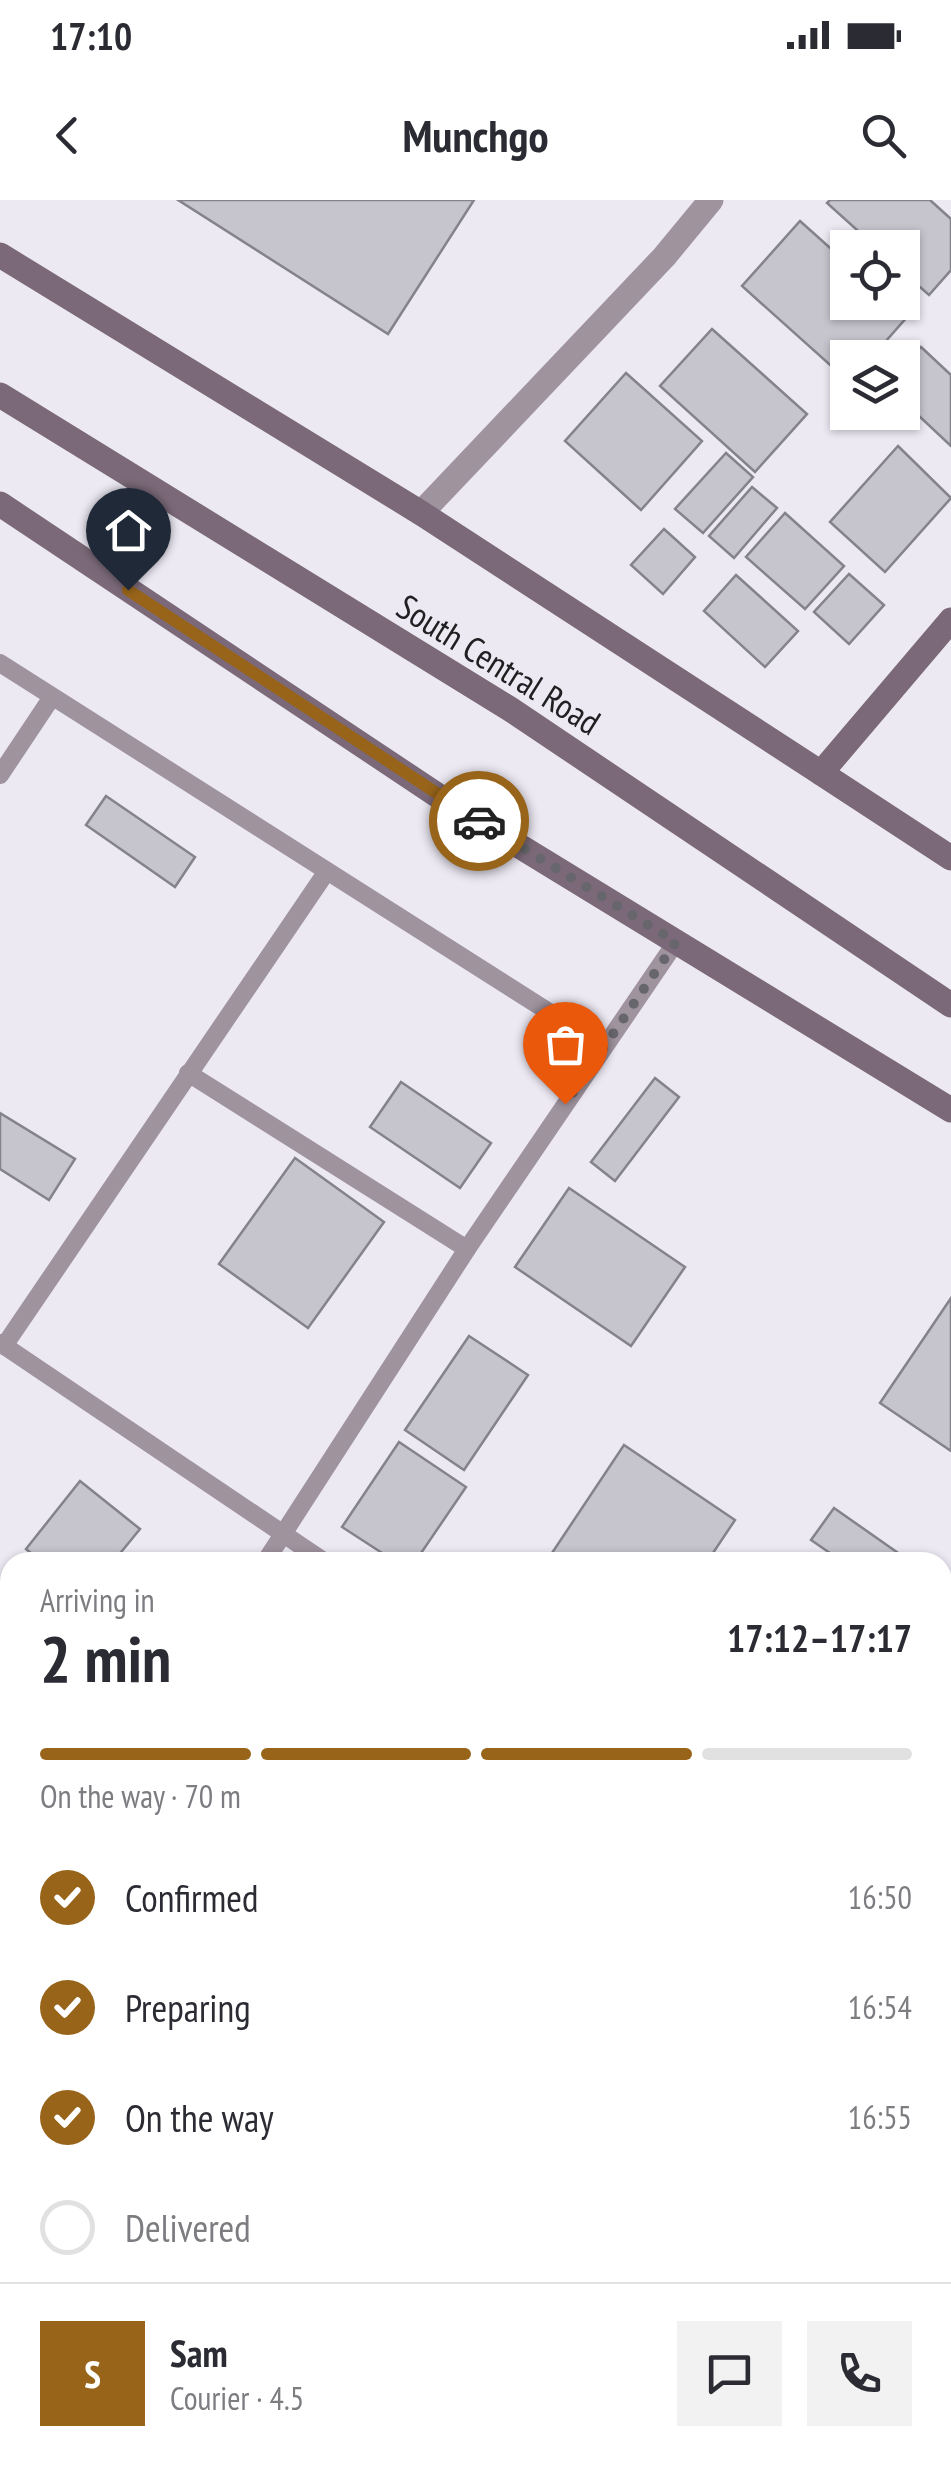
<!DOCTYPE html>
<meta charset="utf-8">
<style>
:root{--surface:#fff;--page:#f2f2f3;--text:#2b2b33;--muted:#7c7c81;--line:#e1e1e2;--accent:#976419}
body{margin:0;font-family:"PT Sans Narrow",sans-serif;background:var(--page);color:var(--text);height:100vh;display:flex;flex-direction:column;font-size:38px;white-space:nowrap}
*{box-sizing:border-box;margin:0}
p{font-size:32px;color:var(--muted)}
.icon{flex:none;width:55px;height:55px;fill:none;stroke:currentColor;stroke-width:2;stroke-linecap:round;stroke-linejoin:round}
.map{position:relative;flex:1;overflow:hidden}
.sheet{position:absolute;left:0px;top:1352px;width:952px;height:932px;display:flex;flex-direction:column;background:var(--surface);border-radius:30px 30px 0 0;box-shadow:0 2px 8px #0004}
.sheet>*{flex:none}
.controls{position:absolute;left:830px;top:30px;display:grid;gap:20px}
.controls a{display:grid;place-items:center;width:90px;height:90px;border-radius:0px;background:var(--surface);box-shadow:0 2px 8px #0004;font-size:50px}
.pin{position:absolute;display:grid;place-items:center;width:85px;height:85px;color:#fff;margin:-102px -42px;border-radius:50% 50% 50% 0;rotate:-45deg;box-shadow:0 0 10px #0007}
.pin .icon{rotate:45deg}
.courier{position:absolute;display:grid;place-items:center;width:100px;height:100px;margin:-50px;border:8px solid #976419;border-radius:50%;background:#fff;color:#222;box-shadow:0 2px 12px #0007}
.headline em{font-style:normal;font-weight:600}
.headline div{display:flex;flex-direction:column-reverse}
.headline{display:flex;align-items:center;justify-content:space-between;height:170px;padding:0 40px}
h1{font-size:65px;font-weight:600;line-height:75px}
.bar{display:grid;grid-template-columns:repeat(4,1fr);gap:15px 10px;align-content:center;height:120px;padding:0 40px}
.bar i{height:12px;border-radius:8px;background:var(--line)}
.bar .active{background:var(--accent)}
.bar p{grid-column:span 4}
.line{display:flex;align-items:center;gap:25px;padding:0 40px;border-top:2px solid var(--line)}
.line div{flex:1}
.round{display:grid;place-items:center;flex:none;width:105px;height:105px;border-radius:0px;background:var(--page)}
ol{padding:0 40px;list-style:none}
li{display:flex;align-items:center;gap:30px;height:110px}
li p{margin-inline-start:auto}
li .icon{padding:10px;border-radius:50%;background:var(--accent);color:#fff;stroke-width:4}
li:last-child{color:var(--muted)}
li i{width:55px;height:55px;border:5px solid var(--line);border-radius:50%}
.status{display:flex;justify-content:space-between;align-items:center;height:70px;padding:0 50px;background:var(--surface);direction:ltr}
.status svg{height:28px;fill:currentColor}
header{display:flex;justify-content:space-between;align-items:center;height:130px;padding:0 40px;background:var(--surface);font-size:45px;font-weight:600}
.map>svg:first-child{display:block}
</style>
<div class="status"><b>17:10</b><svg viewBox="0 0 49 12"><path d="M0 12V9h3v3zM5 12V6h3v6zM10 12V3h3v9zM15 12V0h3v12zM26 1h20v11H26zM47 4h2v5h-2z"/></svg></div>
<header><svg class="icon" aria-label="back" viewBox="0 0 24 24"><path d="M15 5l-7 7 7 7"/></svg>Munchgo<svg class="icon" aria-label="search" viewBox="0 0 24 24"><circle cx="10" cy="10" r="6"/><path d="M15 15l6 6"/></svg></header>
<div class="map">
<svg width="951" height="2284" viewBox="0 0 951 2284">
<rect width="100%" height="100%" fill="#ece9f3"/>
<g fill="#c6c4cd" stroke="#84828b" stroke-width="2.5">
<path d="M178,0H474L388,134Z"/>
<path d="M830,0H930L951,19V70L929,95L902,71V48H877L827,3Z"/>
<path d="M800,21L848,64V102H890L907,117L871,158H848V181L742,86Z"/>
<path d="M712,129L807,214L755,272L660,186Z"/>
<path d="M921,147L951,175V246L902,200V167Z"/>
<path d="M626,173L702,241L641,310L565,241Z"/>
<path d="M898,246L951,298L885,372L830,322Z"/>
<path d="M726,253L753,277L703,333L675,309Z"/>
<path d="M752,287L777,308L734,358L709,336Z"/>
<path d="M785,313L844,366L805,409L746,357Z"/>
<path d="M664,329L695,357L663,394L631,365Z"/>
<path d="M849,374L884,405L849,444L814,412Z"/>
<path d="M736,375L798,431L765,467L704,411Z"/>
<path d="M106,596L195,657L175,687L86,625Z"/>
<path d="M655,878L679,897L615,981L591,962Z"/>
<path d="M401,882L491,943L460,988L370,927Z"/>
<path d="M0,913L75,959L49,1000L0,969Z"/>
<path d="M295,958L384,1022L308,1128L219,1064Z"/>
<path d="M569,988L685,1067L631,1146L515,1067Z"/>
<path d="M951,1098V1251L880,1203Z"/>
<path d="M469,1136L528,1175L464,1270L405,1230Z"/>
<path d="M399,1242L466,1287L415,1362H396L342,1327Z"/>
<path d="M624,1245L735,1320L707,1362H546Z"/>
<path d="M80,1281L140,1329L113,1362H42L26,1349Z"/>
<path d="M834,1308L911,1362H843L811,1340Z"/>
<path d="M4,1418L10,1423V1482L0,1475Z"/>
<path d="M10,1817V1846L0,1839Z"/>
<path d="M942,1895L951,1901V2277L942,2271Z"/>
<path d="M29,2275H88L101,2284H23Z"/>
<path d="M122,2275H207L200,2284H116Z"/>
<path d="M695,2275H909L922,2284H689Z"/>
</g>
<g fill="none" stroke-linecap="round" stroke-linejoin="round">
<g stroke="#9f939e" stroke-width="18">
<path d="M0,463L604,847"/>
<path d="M0,575L52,497"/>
<path d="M188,873L467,1049"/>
<path d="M0,1143L325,1362"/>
<path d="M4,1146L325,674"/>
<path d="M265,1362L467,1049L676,742"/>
<path d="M0,1734L10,1720"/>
<path d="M942,1798L951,1804"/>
</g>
<path stroke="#9f939e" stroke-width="25" d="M421,313L664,57L711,0"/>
<g stroke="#7b6979" stroke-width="25">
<path d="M0,55L421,313L821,573L951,420"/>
<path d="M0,195L510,509L951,805"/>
<path d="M0,304L449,603L951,910"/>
<path d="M821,573L951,658"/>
<path d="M942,1583L951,1571"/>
<path d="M942,1709L951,1697"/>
<path d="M474,2284L480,2275"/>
<path d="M559,2284L565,2275"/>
</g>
</g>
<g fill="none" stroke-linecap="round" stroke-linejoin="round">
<path stroke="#67666c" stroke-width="10" stroke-dasharray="0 18" d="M479,621L676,742L565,904"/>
<path stroke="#976419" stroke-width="12" d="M128,390L479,621"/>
</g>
<g text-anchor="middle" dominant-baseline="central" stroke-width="10" stroke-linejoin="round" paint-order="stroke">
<g font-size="35" fill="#202023" stroke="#ece9f3">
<text transform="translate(499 464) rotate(32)">South Central Road</text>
</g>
</g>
</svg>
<div class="controls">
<a><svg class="icon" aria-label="locate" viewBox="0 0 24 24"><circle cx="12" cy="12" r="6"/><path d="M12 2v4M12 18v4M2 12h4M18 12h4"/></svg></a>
<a><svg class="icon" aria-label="layers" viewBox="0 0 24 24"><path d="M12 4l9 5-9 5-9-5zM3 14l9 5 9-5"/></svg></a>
</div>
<div class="pin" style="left:565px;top:904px;background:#ea580c"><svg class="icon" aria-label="bag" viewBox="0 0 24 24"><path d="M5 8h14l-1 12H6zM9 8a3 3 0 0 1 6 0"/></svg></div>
<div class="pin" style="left:128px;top:390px;background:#1f2937"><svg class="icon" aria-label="home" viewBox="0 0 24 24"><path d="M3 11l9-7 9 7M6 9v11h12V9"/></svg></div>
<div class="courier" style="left:479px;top:621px"><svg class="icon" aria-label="car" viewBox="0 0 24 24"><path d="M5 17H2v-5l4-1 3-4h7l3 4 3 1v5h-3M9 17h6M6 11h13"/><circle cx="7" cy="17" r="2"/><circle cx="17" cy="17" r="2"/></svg></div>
<section class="sheet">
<div class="headline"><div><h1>2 min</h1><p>Arriving in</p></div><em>17:12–17:17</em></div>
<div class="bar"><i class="active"></i><i class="active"></i><i class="active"></i><i></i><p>On the way · 70 m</p></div>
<ol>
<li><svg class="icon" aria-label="check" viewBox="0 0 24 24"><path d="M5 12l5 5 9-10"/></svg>Confirmed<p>16:50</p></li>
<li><svg class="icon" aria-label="check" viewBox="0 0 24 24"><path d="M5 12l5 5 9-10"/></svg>Preparing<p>16:54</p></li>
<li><svg class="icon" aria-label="check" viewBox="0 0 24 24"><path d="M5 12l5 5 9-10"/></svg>On the way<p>16:55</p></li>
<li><i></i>Delivered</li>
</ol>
<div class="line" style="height:180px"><b class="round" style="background:var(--accent);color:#fff">S</b><div><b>Sam</b><p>Courier · 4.5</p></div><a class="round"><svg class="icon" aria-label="chat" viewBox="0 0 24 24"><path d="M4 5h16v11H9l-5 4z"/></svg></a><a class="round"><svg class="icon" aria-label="phone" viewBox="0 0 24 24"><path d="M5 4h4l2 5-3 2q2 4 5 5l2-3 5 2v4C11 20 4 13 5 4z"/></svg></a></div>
</section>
</div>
